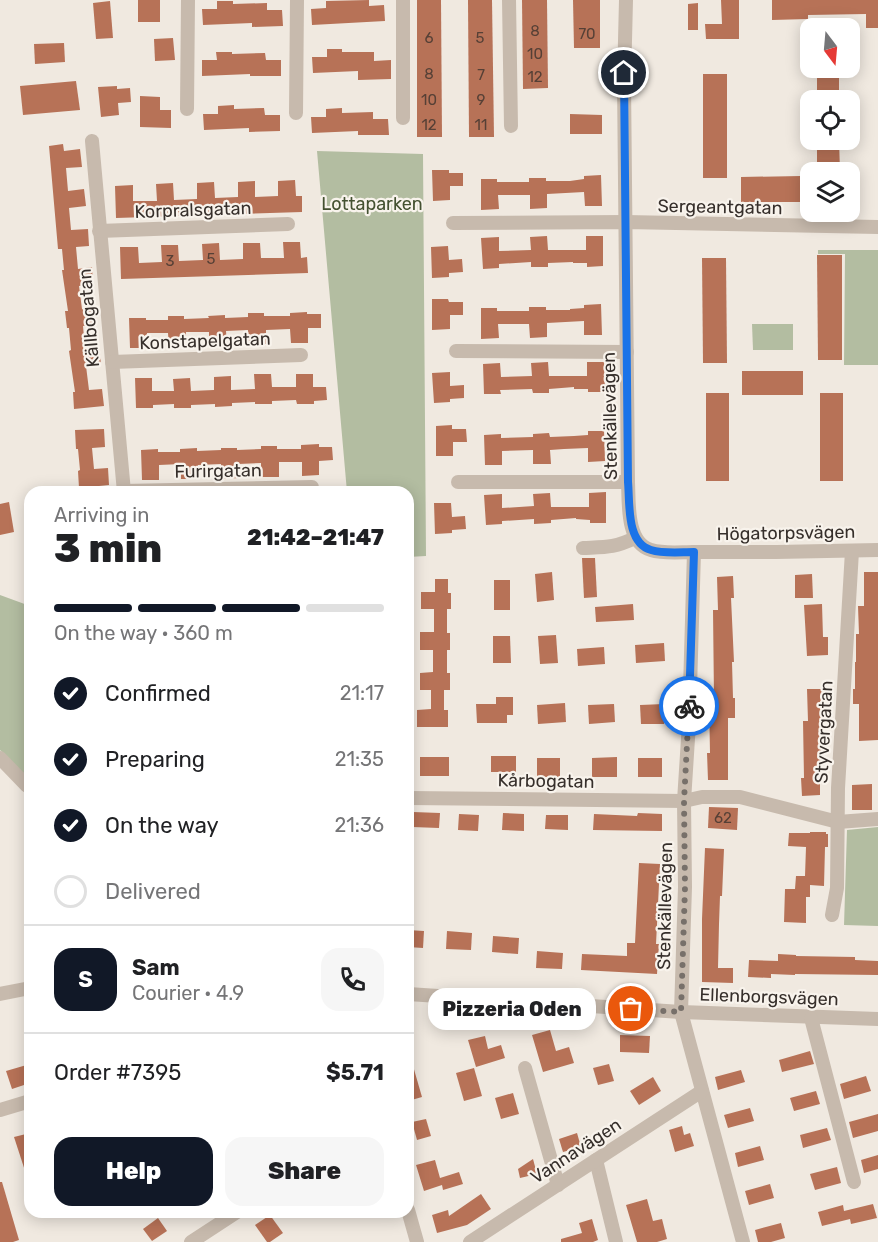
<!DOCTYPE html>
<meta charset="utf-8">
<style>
:root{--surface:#fff;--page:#f6f6f6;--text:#202124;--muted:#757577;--line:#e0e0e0;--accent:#111827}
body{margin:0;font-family:Rubik,sans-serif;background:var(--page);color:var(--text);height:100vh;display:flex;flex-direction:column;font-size:22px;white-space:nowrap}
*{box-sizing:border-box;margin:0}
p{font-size:20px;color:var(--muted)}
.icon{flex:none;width:33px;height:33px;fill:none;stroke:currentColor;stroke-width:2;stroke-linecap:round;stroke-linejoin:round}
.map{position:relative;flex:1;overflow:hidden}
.side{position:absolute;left:24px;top:486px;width:390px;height:732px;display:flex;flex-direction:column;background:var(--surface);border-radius:18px;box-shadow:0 3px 15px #0003}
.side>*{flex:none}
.needle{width:39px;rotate:164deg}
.buttons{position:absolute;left:800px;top:18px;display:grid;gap:12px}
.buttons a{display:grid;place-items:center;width:60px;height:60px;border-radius:12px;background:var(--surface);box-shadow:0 3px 15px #0003;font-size:30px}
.pin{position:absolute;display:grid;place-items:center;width:51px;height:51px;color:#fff;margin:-26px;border:3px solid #fff;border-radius:50%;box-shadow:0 2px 6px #0007}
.courier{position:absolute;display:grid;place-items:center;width:60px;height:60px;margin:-30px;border:4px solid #1a73e8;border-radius:50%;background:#fff;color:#222;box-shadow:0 2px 8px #0007}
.bubble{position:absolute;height:42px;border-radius:18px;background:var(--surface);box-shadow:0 3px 15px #0003;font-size:20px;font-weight:800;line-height:42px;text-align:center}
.summary em{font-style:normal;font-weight:800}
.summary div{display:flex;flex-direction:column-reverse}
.summary{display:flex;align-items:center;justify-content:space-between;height:102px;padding:0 30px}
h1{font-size:39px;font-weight:800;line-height:45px}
.bar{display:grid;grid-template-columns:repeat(4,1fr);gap:9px 6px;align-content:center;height:72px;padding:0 30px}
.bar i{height:8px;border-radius:4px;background:var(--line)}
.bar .current{background:var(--accent)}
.bar p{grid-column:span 4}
.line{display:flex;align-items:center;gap:15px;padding:0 30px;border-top:2px solid var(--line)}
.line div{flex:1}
.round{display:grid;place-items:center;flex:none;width:63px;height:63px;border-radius:18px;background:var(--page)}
ol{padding:0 30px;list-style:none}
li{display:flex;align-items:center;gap:18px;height:66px}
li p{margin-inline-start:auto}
li .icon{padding:6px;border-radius:50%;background:var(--accent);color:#fff;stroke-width:4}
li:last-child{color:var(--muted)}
li i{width:33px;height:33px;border:3px solid var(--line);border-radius:50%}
.button{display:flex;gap:12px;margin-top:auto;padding:12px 30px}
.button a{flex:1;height:69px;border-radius:18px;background:var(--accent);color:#fff;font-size:24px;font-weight:800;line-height:69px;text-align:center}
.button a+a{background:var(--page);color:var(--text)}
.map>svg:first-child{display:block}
</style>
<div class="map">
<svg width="878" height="1242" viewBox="0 0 878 1242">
<rect width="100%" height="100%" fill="#f0e9e0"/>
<g fill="#b3bda1">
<path d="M317,151L423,154L426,556L408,557V492H347Z"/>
<path d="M818,250H878V365H844L845,254H818Z"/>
<path d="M752,324H793V350H753Z"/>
<path d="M0,595L30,606V778L22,772L0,750Z"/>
<path d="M878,827V926L844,925L847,830Z"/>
</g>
<g fill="#b77257">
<rect x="138" y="0" width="22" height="22"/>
<path d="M369,0V6L384,5L385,21L312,25L311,9L326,8V1Z"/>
<path d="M417,0H441L442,137H417Z"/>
<path d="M468,0H492L494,137H469Z"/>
<path d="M522,0H547L548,88L523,89Z"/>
<path d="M573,0H600V48H574Z"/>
<path d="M721,0H739V39H706L705,24H722Z"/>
<path d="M772,0H878V28H866V14L808,15V19L772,20Z"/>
<path d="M110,1L113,38L96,39L93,3Z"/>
<path d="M217,1H233V4L267,3V10H282L283,26L252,27V23L203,25L202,9H217Z"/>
<path d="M698,3V30H688V4Z"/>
<path d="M173,38L175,60L155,61L154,39Z"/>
<path d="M64,43L65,62L35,64L34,44Z"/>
<path d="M327,49H342V52H374V61L391,60V79L358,80V71L313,73L312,57H327Z"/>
<path d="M216,52H232V54L265,53L266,60H281V76H250V74L202,76V60H217Z"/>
<rect x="703" y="74" width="24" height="104"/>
<rect x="817" y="74" width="22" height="26"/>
<path d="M76,81L80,110L23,115L20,86Z"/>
<path d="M117,86V89L130,88L131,102L118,103L119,115L101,117L98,87Z"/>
<path d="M140,96L160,97V110H171V128L140,127Z"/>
<path d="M234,105V109L264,108L265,115H280V131L249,132V128L204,130L203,114H218V106Z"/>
<path d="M342,108V113L373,112V119H388L389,135H358V131L312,133L311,117H326V109Z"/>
<path d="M570,114L602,115V134H570Z"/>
<path d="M817,140H839L840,172H817Z"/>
<path d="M63,144L64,151L80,149L82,167L66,168L68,191L84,189L86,206L69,208L71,230L88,229L89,246L76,247L78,269L92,267L93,284L79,286L82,309L95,308L97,325L83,326L85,349L99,348L101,364L86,366L89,390L102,389L104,406L74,409L73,392H75L69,351L71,350L69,328H67L65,311H68L62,270H64L62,249H58L49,146Z"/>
<path d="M432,170H449V173H463V186H450V200L433,201Z"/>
<path d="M601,175L602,206H585L584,192L547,194V208L530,209V195H498L499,209L481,210V179H497V182H529V178H546V181H570L584,179V176Z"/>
<path d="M801,176V202H741V177Z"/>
<path d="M295,180L296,196H302V212L116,218L115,186L133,185V201H157L156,184L173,183L174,200L197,199V183L214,182L215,198L238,197V182L255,181V197L278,196V181Z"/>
<path d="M547,236L548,250H586V236H603V266L587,267V263H573V262L548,263V267H531V262L499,264V268L483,269L481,238L499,237V251L531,250L530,237Z"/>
<path d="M283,242H300L301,258L307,257L308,273L121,279L120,247H138L139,263L162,262L161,245H178L179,261L203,260L202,244L219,243L220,260L243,259V243H260L261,258H284Z"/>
<path d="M448,246L449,260L462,259L463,272L449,273V277L432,278L431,247Z"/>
<path d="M817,255H842V360H818Z"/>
<path d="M702,258H726L727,363H703Z"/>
<path d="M432,299H448L449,302H463V315H450V329L432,330Z"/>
<path d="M601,304L602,335H584V321L547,323V337L530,338L529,324H498L499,338L481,339V308H497V311H529V307H546V310H570V309L584,308V305Z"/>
<path d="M307,312V314H321V328H308V343H291L290,329L266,330V344H248V330L226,331L227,346H209V332H186V346L169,347L168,333H147V348H130L129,318H146V320H168V316H184V319L209,318L208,316L225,315V318L248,317V313H264V316H290V313Z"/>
<path d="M548,362L549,376H587V362H604L605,392H588V389H574V387L549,389V393H533L532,389L500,390L501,394H484L483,364L500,363L501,377L532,376L531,363Z"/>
<rect x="742" y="371" width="61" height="24"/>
<path d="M450,372V386L464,385V398L450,399V402L434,403L432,373Z"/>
<path d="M254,374H271L272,387H296V374H313V387H326L327,400L314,401V404H297L296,400L272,401V404H255V402L232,403V406L215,407V404L191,405V408H174V404L153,405V408H136L135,378H152V391H174L173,379L190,378L191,391L214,390V377L231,376V390L255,389Z"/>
<rect x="706" y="393" width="23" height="88"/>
<rect x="820" y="393" width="23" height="88"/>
<path d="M452,425V429H466L467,442H453V456H436V426Z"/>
<path d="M104,429L105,447L92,448L94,469L108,468L109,485L79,488L78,471L80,470L78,449H76L75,430Z"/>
<path d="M588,431H604L605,461L588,462V448L564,449L550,450L551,464H533V450L502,451V465H485L484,435L501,434V438L533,437V434L549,433L550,437L574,436L588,435Z"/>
<path d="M319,444V447H332L333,460L319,461V475L302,476V462H279V477H261V463L238,464L239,478L222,479L221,464L198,465V479H181V464L159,465V480H142L141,450L158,449V452H180V449L197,448V451L221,450V448H237V450L261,449V446H277V449H301V445Z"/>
<path d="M606,492V523H590V520L576,519V518L551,520V523L534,524V519L502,521V524L486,525L484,495L502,494V508L534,506L533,494L550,493L551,507H589V493Z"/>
<path d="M9,502L14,532L0,535V504Z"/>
<path d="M434,503H451L452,517L465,516L466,529L452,530V533L435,534Z"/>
<path d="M582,558H595L597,597L584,598Z"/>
<path d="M552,572L554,600L537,602L535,574Z"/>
<path d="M864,572H878V740L859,741V704H853V689H855V662H856V634H859L858,606H864Z"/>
<path d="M812,574L813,598H795V575Z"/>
<path d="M733,576L734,598H731L734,662H732L733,698H735V718H728V780H708L707,753H710L709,699H714L713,610H718L717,577Z"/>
<path d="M435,579H448V593H451V609H447V633H450V650H447V673H450V690H444V710H448V727H417V710L431,709V690H420V673L433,672V650H420V632H434V609H421V592H435Z"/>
<rect x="494" y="580" width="16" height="30"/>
<path d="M633,604L634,620L596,622L595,607Z"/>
<path d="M822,604L823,637H828V655L807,656L804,605Z"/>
<path d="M556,635L558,663L540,664L538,636Z"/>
<path d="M493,636H510L511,663H493Z"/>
<path d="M664,643L665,661L636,663L635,645Z"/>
<path d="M604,647L605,664L578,666L577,649Z"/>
<path d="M807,689H825V711H822V767H820V795L802,796L801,778H804L803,721H808Z"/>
<path d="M496,697H513V715H507V723H477L476,704H496Z"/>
<path d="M565,703L566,722L538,724L537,705Z"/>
<path d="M614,704L615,722L589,724L588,705Z"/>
<path d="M664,704V724H641L640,705Z"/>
<rect x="491" y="756" width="25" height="16"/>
<rect x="420" y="757" width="29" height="19"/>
<path d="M617,757V777H592V758Z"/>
<rect x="537" y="758" width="23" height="19"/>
<rect x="638" y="758" width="24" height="19"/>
<path d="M872,784V810H852V785Z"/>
<path d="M709,807L738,808L737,830L708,828Z"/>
<path d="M413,812L440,813L439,828L412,827Z"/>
<path d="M503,813L524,814V831L502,830Z"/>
<path d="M638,813L662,814V831L593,830L594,814L637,816Z"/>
<path d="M459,814L479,815L478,831L458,830Z"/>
<path d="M546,815H568V830L545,829Z"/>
<path d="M810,832H826V834H828V847H825L824,886L810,885V897H806V923L784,922L785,889H795L796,876H805L806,847L788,846L789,833H810Z"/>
<path d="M705,848L724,849L722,896H720L719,924L718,968H733V983L702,982V919Z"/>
<path d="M639,863L660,864L656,944H659L657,974L581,970L582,954L627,956V943H635Z"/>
<path d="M408,930L424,931L423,948L408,947Z"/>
<path d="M447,931L472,933L471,950L446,949Z"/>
<path d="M493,936L519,938L518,954L492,952Z"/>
<path d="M537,951L563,953L562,969L536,968Z"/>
<path d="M778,954L796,955V956L855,957V960L878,961V975L795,974V975L771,974V978L748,977L749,960L778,961Z"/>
<path d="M550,1030L556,1051L569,1047L574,1063L543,1072L532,1035Z"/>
<path d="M620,1035L650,1036L649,1053L620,1052Z"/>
<path d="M485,1036L488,1049L501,1045L505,1058L476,1067L468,1040Z"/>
<path d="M810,1051L814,1064L782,1072L779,1060Z"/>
<path d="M408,1059H411L422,1097L408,1101Z"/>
<path d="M30,1064V1083L12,1089L6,1071Z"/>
<path d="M609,1064L614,1081L598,1085L593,1068Z"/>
<path d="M474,1068L482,1096L464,1101L456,1073Z"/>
<path d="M741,1070L745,1082L718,1090L715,1077Z"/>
<path d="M866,1076L871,1091L844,1099L840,1084Z"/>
<path d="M653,1077L661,1091L639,1105L630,1091Z"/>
<path d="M816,1091L820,1104L794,1111L790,1098Z"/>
<path d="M513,1093L519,1114L501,1119L495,1098Z"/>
<path d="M750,1108L754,1121L728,1128L724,1115Z"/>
<path d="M878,1114V1131L853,1138L849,1122Z"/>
<path d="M426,1119L431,1136L417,1140L412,1122Z"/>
<path d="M682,1126L684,1135L690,1133L694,1146L675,1152L669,1130Z"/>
<path d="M827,1128L831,1140L803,1148L800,1135Z"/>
<path d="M30,1133V1180H28L14,1137Z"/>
<path d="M577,1133L581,1147L563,1152L559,1139Z"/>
<path d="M760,1146L764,1160L738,1167L735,1153Z"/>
<path d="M878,1155V1169L864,1173L861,1160Z"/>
<path d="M533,1159L537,1174L520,1178L518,1169Z"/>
<path d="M435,1160L440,1178L459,1172L463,1184L443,1190L442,1185L424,1191L416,1165Z"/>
<path d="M837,1167L841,1183L815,1190L810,1174Z"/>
<path d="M0,1182H2L19,1240L13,1242H0Z"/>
<path d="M770,1184L774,1198L749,1205L745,1191Z"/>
<path d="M481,1194L491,1209L467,1225L437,1233L432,1215L448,1210L449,1216Z"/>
<path d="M647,1199L653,1221L662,1219L667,1239L657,1242H637L626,1205Z"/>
<path d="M873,1204L877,1218L851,1224L850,1219L822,1226L818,1212L843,1205L844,1211Z"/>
<path d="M270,1215L283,1233L270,1242H267L255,1225Z"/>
<path d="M158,1218L167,1231L152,1241L143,1229Z"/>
<path d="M592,1219L598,1240L593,1242H561V1239L582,1233L579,1223Z"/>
<path d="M781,1223L785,1238L771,1242H758L755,1230Z"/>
</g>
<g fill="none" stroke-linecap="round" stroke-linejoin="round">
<g stroke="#c7baad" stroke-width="14">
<path d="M403,0V118"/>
<path d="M509,0L511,126"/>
<path d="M626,0L624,81L628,482C629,503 626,543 651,550C664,554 680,552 694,552L689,723L684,801L685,887L681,1012L743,1242"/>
<path d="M187,109L188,0"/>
<path d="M296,113L297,0"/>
<path d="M92,141L124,492"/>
<path d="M453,223L626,222L878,227"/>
<path d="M99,231L288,224"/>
<path d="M456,351L627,352"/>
<path d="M112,362L301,355"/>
<path d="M458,482H628"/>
<path d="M124,491L312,487"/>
<path d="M583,548C606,547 614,548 635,538"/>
<path d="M694,552H776L878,550"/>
<path d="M0,758L27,786"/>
<path d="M408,798L684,801L702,797H740L838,822L878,819"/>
<path d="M832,915L837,888L838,788L852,551"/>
<path d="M0,994L30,988"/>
<path d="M408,994L681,1012L878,1019"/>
<path d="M811,1018L854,1182"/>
<path d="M525,1068L558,1185"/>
<path d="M0,1110L30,1101"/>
<path d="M596,1160L616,1242"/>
<path d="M408,1210L417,1242"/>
<path d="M191,1242L237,1212"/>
<path d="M470,1242L702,1091"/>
</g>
</g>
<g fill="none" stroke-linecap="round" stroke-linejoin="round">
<path stroke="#77706a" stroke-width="6" stroke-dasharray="0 10.8" d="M631,1009L681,1012L685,887L684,801L689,706"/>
<path stroke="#1a73e8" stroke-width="8" d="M624,73L628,482C630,503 626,543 651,550C664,554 680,552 694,552L689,706"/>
</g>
<g text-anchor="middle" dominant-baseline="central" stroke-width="4.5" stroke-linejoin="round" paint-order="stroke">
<g font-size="15" fill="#564036">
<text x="535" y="31">8</text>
<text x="587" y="34">70</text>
<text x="429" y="38">6</text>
<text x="480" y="38">5</text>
<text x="535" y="54">10</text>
<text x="429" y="74">8</text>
<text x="481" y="75">7</text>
<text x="535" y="77">12</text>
<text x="429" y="100">10</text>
<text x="481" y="100">9</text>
<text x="429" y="125">12</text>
<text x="481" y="125">11</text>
<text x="211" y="259">5</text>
<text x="170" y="261">3</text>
<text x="723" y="818">62</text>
</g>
<g font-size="18" fill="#445131" stroke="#f8f3ec">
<text x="372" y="204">Lottaparken</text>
</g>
<g font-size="18" fill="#362f2b" stroke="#f8f3ec">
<text transform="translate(720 207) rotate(1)">Sergeantgatan</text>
<text transform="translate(193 210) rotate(-2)">Korpralsgatan</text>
<text transform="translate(89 318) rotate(-95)">Källbogatan</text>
<text transform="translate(205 341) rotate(-2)">Konstapelgatan</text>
<text transform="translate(610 416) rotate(-91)">Stenkällevägen</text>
<text transform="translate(218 471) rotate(-1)">Furirgatan</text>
<text transform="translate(786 533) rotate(-1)">Högatorpsvägen</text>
<text transform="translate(824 732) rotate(-87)">Styvergatan</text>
<text transform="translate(546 781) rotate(1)">Kårbogatan</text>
<text transform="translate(665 906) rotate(-89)">Stenkällevägen</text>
<text transform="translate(769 997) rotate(2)">Ellenborgsvägen</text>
<text transform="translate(576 1151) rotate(-33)">Vannavägen</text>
</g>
</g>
</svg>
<div class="buttons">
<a><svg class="needle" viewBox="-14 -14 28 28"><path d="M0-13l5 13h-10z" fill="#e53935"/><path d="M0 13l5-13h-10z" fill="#757577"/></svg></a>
<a><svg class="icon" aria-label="locate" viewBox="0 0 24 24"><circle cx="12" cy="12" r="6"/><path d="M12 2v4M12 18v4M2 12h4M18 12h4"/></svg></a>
<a><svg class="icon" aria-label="layers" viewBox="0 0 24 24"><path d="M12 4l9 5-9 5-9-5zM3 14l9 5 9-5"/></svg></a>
</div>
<div class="pin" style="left:631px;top:1009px;background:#ea580c"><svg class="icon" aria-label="bag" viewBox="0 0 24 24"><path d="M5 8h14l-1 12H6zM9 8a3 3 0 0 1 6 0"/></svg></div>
<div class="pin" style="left:624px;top:73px;background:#1f2937"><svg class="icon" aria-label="home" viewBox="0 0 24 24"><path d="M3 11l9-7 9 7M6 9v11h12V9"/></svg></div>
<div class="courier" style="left:689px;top:706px"><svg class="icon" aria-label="bike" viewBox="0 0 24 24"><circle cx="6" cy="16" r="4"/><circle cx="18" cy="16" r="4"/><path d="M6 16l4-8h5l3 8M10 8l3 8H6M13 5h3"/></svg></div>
<div class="bubble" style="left:428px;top:988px;width:168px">Pizzeria Oden</div>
<section class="side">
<div class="summary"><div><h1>3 min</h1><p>Arriving in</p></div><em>21:42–21:47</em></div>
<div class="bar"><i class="current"></i><i class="current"></i><i class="current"></i><i></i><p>On the way · 360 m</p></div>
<ol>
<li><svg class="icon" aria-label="check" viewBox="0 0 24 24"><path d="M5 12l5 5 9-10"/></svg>Confirmed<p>21:17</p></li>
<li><svg class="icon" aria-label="check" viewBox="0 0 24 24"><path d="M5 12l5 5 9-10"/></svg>Preparing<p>21:35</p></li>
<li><svg class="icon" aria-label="check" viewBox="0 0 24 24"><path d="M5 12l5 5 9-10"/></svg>On the way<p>21:36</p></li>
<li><i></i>Delivered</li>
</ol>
<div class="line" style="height:108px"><b class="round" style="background:var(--accent);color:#fff">S</b><div><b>Sam</b><p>Courier · 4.9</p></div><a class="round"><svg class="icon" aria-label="phone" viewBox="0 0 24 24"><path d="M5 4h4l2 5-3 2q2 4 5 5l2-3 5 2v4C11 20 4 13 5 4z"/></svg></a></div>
<div class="line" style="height:78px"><div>Order #7395</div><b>$5.71</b></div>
<div class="button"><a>Help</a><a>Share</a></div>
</section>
</div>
